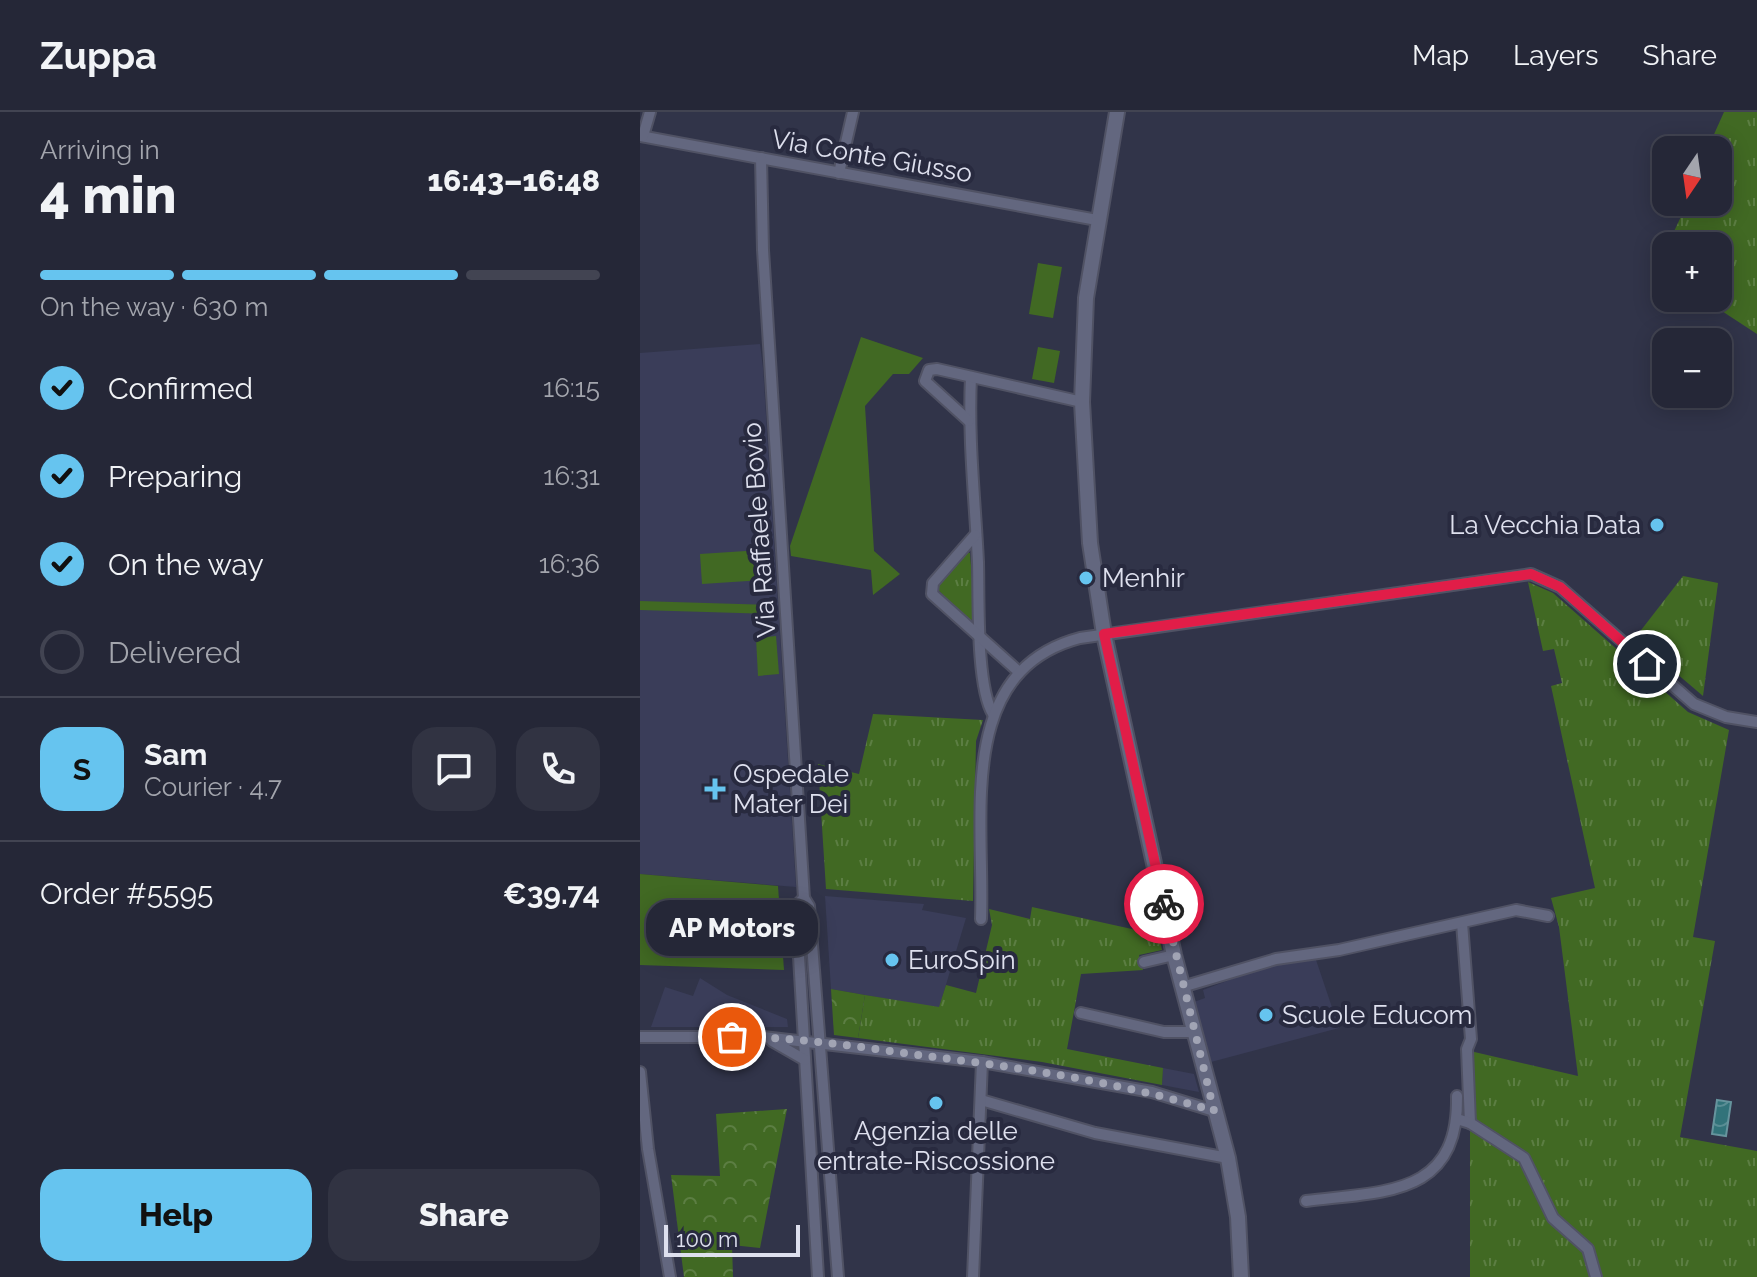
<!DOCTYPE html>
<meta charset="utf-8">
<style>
:root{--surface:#252737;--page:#313342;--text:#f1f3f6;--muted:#a3a5ad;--line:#424452;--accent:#66c4ef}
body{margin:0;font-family:Raleway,sans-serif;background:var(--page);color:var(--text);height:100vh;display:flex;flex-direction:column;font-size:30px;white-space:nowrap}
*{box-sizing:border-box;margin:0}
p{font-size:26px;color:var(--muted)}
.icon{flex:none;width:44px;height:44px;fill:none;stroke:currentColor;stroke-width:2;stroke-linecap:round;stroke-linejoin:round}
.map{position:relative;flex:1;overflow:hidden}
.panel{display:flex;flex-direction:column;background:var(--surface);width:640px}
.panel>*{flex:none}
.needle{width:52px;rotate:193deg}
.tools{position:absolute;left:1012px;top:24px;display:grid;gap:16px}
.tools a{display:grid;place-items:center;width:80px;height:80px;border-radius:16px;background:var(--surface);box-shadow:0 4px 20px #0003,0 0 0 2px var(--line);font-size:40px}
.scale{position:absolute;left:24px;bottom:20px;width:136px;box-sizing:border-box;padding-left:8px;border:4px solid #dee0ee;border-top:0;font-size:22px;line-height:28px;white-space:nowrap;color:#dee0ee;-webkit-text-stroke:6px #282a3f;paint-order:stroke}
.pin{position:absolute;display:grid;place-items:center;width:68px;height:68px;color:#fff;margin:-34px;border:4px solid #fff;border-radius:50%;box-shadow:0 2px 8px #0007}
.courier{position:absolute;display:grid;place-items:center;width:80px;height:80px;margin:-40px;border:6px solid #e11d48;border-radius:50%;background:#fff;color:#222;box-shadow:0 2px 10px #0007}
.bubble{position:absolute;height:56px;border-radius:24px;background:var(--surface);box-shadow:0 4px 20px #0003,0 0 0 2px var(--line);font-size:26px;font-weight:800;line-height:56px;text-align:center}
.overview em{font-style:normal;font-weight:800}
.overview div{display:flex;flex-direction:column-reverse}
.overview{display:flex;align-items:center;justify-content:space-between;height:136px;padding:0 40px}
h1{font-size:52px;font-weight:800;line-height:60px}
.bar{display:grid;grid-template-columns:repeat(4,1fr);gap:12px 8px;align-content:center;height:96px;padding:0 40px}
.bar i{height:10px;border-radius:6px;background:var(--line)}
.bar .current{background:var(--accent)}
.bar p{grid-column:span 4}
.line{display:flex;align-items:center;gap:20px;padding:0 40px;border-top:2px solid var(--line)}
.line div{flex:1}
.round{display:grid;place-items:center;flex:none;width:84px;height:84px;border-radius:24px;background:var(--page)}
ol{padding:0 40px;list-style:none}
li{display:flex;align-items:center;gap:24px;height:88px}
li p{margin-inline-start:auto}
li .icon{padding:8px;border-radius:50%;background:var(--accent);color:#111;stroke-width:4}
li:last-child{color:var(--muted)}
li i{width:44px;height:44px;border:4px solid var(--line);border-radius:50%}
.action{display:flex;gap:16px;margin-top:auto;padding:16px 40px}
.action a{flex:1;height:92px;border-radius:24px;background:var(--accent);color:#111;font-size:32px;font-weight:800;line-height:92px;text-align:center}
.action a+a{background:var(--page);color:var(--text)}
header{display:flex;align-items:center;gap:48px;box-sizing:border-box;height:112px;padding:0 40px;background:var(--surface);border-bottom:2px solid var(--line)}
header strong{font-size:38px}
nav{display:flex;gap:44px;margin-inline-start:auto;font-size:28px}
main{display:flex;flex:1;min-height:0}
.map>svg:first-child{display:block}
</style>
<header>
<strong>Zuppa</strong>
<nav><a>Map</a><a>Layers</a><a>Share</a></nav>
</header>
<main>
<section class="panel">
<div class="overview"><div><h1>4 min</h1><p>Arriving in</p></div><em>16:43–16:48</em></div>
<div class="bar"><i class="current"></i><i class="current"></i><i class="current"></i><i></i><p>On the way · 630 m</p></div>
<ol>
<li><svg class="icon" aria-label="check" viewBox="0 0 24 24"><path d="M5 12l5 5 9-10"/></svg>Confirmed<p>16:15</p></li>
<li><svg class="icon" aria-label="check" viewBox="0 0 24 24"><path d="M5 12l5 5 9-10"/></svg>Preparing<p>16:31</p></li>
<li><svg class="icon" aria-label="check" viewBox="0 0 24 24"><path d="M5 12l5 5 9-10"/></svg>On the way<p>16:36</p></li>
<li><i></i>Delivered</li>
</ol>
<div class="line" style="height:144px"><b class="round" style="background:var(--accent);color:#111">S</b><div><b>Sam</b><p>Courier · 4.7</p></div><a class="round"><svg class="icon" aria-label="chat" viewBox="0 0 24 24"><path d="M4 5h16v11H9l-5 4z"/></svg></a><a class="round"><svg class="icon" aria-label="phone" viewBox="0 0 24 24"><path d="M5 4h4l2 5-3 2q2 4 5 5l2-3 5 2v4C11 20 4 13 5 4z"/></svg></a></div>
<div class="line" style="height:104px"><div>Order #5595</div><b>€39.74</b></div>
<div class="action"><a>Help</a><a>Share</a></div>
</section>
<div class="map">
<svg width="1117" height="1165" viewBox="0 0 1117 1165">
<defs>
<pattern id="grass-tufts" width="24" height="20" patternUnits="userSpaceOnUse" patternTransform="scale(2)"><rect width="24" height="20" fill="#416923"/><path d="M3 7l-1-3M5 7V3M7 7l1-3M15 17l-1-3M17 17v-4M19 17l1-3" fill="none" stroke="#5c7e43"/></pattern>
<pattern id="park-crowns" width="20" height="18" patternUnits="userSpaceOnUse" patternTransform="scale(2)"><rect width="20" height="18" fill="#416923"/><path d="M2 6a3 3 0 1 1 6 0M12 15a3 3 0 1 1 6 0" fill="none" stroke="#5c7e43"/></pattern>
<pattern id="water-waves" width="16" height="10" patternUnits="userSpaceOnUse" patternTransform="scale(2)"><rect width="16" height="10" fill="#32737a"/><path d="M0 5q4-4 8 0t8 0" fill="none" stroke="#598d94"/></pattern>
</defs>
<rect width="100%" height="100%" fill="#313449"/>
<g fill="#3a3d59">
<path d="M120,232L123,256L156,775L0,762V241Z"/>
<path d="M185,784L284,792L282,798L326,806L299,896L191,877Z"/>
<path d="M674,842L699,916L571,950L554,890L565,886L563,878L642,848Z"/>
<path d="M60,866L87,883L147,907L148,915H11L25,875L53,884Z"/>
<path d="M523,956L554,962L559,980L522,973Z"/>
</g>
<g fill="url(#grass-tufts)">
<path d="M1084,0H1117V222L1062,186H1078V134H1027L1048,90H1078V38H1067Z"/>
<path d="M327,440L330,441L335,507L330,509L296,476Z"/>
<path d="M1043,464L1078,471L1063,584L995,526Z"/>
<path d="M888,470L913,481L1048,600L1089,618L1053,825L1075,829L1040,1025L1117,1039V1165H830V939L938,964L919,815L911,786L955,776L911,574L922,571L914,537L903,539Z"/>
<path d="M233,602L343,608L336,629L333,789L186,777L178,652L219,662Z"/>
<path d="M392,795L519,823L522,838L499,843L503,858L441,862L427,937L523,956L522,973L402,950L218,926L225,883L299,895L306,873L336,881L352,813L349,797L390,807Z"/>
</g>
<g fill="url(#park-crowns)">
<path d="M191,877L225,883L218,926L194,923Z"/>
<path d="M147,997L120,1136L92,1133L93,1165H44L31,1063L80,1064L76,1002Z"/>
</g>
<g fill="#416923">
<path d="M398,151L422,155L413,206L389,202Z"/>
<path d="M221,225L283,246L269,262H253L225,294L234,439L260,462L233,483L231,458L151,444L150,434Z"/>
<path d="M398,235L420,239L414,271L392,267Z"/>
<path d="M121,438L123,468L62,472L60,442Z"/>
<path d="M0,489L132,493L133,502L0,498Z"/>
<path d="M136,524L139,562L118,564L116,526Z"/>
<path d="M0,762L138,774L144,858L0,853Z"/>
</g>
<path fill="url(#water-waves)" stroke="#66949d" stroke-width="2" d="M1077,988L1091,990L1086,1024L1072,1022Z"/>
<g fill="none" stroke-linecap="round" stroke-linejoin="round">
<defs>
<g id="street">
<path d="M0,24L457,108"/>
<path d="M3,24L10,0"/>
<path d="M121,46L123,138L164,786L169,794L198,1165"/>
<path d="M199,61L213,0"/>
<path d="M331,265C328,327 335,388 338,450C339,485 336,574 353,602"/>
<path d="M329,309L285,269L289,258L297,257L442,290"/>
<path d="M335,423L293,471L292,482L378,559"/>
<path d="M164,786L156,794L178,1165"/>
<path d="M341,807C345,707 314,559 440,526L891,462L920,475L1054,592L1086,605L1117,610"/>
<path d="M822,811L831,927L827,937L830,1011"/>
<path d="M504,850L534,843"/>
<path d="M542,875L636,847L699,838L876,798L908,804"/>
<path d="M441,901L524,920H554"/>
<path d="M0,925H123L342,950L512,980L574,999"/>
<path d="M132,929L165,948"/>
<path d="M0,960L8,1037L30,1165"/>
<path d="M341,988L455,1021L588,1046"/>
<path d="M817,1007L830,1011L884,1046L913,1106L948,1137L956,1165"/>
<path d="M666,1089C744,1079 819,1085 817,984"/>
<path d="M333,1165L342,950"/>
</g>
<path id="secondary" d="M477,0L446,186L442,290L450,431L464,522L534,843L588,1046L598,1105L601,1165"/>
</defs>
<use href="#street" stroke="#505264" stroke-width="14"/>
<use href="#secondary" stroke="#505264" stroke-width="18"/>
<use href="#street" stroke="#63677f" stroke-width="10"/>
<use href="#secondary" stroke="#63677f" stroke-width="14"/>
</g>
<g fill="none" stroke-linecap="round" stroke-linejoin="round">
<path stroke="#a1a4b4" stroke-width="8" stroke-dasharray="0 14.4" d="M92,925C157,925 222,935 286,944C383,956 480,970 574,999L524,792"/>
<path stroke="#e11d48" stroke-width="10" d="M524,792L464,522L891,462L920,475L1007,552"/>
</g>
<g fill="#66c4ef" stroke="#282a3f" stroke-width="3">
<circle cx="1017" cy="413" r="8"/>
<circle cx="446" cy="466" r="8"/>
<path d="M71 665h8v8h8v8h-8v8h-8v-8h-8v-8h8z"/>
<circle cx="252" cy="848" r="8"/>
<circle cx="626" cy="903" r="8"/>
<circle cx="296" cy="991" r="8"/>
</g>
<g text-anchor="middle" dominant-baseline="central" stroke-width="8" stroke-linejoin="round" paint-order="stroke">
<g font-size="26" fill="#dee0ee" stroke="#282a3f">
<text transform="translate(232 44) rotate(10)">Via Conte Giusso</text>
<text transform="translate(119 418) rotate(-94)">Via Raffaele Bovio</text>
</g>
<g font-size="26" fill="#dee0ee" stroke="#282a3f" text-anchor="start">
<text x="1001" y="413" text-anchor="end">La Vecchia Data</text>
<text x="462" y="466">Menhir</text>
<text x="93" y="662">Ospedale<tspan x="93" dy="30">Mater Dei</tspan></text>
<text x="268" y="848">EuroSpin</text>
<text x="642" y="903">Scuole Educom</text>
<text x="296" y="1019" text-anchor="middle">Agenzia delle<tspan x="296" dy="30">entrate-Riscossione</tspan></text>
</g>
</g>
</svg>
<div class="tools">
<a><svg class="needle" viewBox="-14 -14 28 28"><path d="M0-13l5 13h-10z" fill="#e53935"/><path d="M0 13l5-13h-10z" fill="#a3a5ad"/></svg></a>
<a>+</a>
<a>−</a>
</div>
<div class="scale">100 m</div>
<div class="pin" style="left:92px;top:925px;background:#ea580c"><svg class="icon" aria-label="bag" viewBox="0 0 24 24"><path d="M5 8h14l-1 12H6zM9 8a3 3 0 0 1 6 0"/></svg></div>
<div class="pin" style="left:1007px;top:552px;background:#1f2937"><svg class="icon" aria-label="home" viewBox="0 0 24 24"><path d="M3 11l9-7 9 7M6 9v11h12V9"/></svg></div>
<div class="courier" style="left:524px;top:792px"><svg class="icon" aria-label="bike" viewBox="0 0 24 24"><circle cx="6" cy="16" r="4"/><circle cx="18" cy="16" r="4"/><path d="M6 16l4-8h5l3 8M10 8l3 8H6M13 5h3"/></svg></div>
<div class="bubble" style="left:6px;top:788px;width:172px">AP Motors</div>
</div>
</main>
